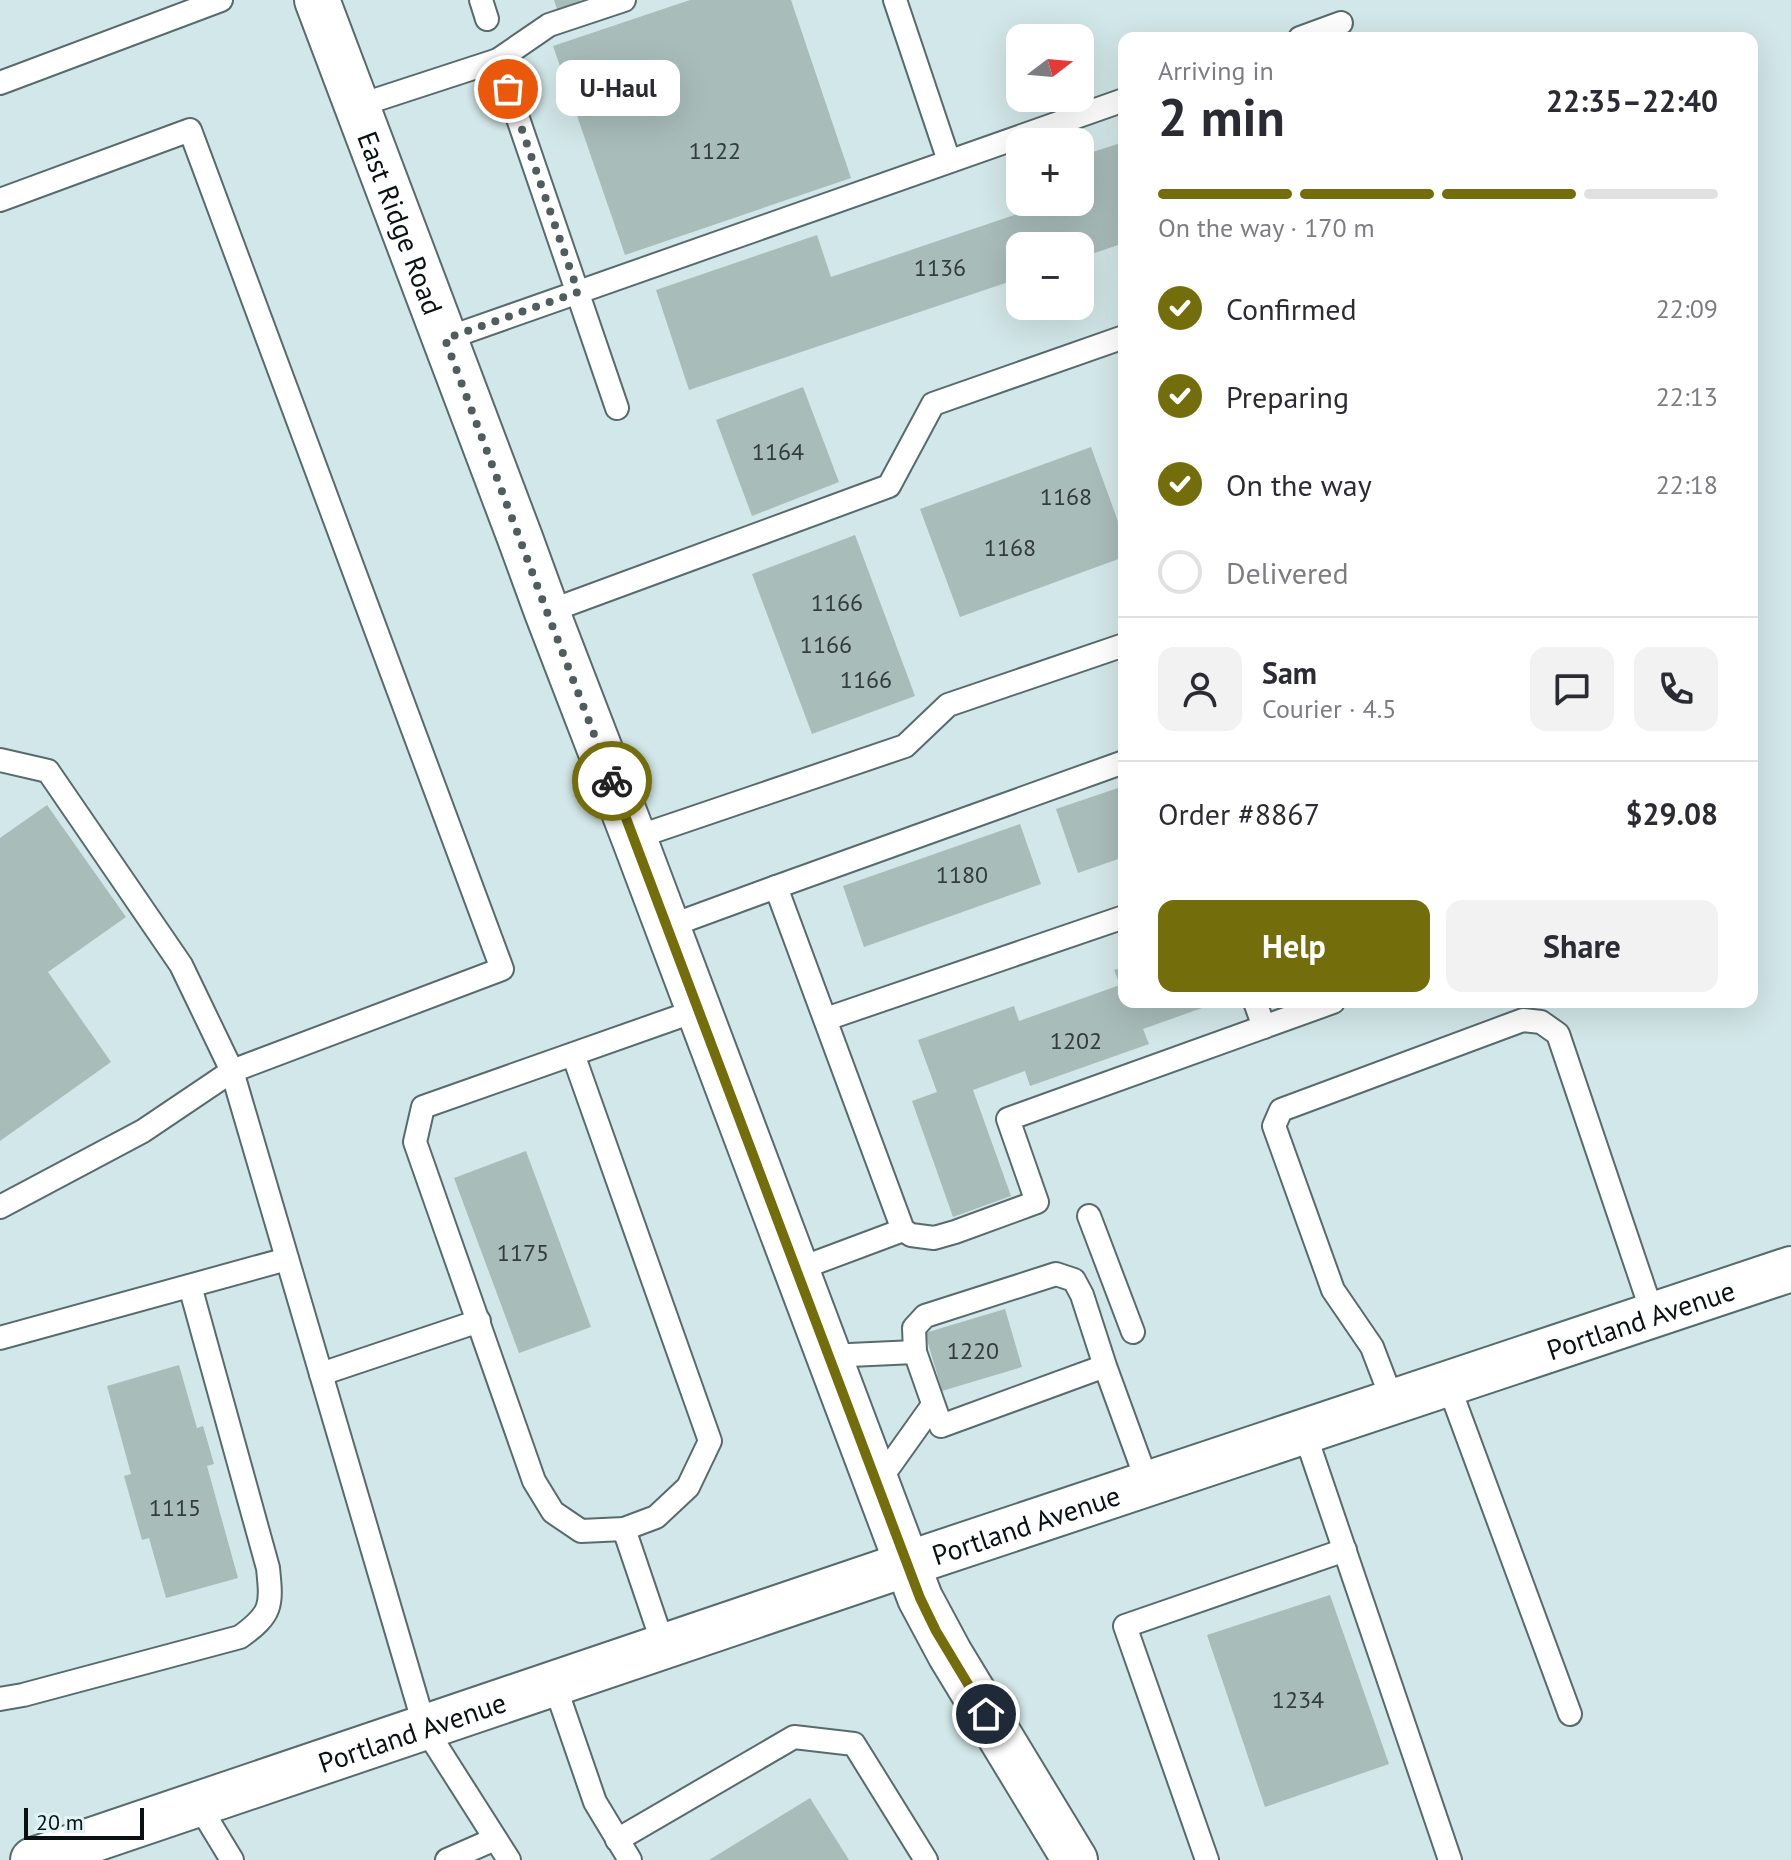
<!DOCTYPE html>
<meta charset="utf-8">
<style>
:root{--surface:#fff;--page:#f2f2f3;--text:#2b2b33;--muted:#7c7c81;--line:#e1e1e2;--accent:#736d0c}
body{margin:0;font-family:"PT Sans",sans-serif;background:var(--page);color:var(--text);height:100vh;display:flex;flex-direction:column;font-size:30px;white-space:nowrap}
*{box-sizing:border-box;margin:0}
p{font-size:26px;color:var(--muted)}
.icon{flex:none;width:44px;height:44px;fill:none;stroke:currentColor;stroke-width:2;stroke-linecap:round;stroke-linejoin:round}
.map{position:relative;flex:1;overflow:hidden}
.drawer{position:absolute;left:1118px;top:32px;width:640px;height:976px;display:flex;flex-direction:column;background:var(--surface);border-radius:16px;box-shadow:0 8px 32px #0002}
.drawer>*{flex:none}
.needle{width:52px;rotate:74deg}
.tools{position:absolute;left:1006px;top:24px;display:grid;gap:16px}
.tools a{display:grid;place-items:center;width:88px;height:88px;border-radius:16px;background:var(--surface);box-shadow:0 8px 32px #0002;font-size:40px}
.scale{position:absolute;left:24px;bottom:20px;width:120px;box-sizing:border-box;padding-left:8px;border:4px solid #0a1112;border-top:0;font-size:22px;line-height:28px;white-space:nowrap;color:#0a1112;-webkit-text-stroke:6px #dff4f6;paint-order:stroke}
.pin{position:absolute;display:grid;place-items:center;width:68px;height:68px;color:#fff;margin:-34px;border:4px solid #fff;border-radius:50%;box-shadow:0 2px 8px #0007}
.courier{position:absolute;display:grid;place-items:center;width:80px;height:80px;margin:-40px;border:6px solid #736d0c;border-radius:50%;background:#fff;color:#222;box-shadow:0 2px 10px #0007}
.bubble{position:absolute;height:56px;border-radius:16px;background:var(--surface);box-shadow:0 8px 32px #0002;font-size:26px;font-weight:600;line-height:56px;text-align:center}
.head em{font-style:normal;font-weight:600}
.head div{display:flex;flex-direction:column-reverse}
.head{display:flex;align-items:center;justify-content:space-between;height:136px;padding:0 40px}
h1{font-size:52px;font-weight:600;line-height:60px}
.bar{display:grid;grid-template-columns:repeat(4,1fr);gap:12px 8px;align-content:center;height:96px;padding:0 40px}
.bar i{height:10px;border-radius:6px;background:var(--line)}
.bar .selected{background:var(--accent)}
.bar p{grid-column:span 4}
.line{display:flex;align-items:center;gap:20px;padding:0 40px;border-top:2px solid var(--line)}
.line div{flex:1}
.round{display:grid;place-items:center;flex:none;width:84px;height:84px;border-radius:16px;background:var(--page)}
ol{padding:0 40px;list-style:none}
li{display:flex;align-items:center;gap:24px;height:88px}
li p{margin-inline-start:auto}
li .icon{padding:8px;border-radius:50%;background:var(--accent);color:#fff;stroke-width:4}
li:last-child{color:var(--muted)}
li i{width:44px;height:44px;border:4px solid var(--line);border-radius:50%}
.cta{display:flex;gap:16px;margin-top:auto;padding:16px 40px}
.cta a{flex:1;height:92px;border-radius:16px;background:var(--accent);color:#fff;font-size:32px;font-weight:600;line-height:92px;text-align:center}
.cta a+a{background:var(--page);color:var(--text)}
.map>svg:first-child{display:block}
</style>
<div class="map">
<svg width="1791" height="1860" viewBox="0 0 1791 1860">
<rect width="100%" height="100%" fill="#d2e7e9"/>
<g fill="#a8bcb9">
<path d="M554,0H580V1L557,9Z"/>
<path d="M690,0H791L851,178L625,255L553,46Z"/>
<path d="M1124,142V243L1080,258V246H1020V278L689,390L656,290L817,235L831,277L1029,210L1026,202H1080V156Z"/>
<path d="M803,387L839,482L752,516L716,420Z"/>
<path d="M1091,447L1124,538V557L960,617L920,509Z"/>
<path d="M855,535L915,696L812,734L752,574Z"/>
<path d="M1124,786V857L1078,873L1056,809Z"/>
<path d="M47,805L126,917L48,972L111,1062L0,1141V838Z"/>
<path d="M1020,824L1041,884L864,947L843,886Z"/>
<path d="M1124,967V1002H1219L1143,1029L1149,1044L1030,1086L1025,1071L973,1090L1011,1196L953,1217L912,1101L937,1092L918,1040L1014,1006L1019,1021L1120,985L1114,970Z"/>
<path d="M526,1151L591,1327L519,1353L454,1178Z"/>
<path d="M1005,1309L1022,1367L942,1391L925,1333Z"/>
<path d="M179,1365L197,1428L203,1426L214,1464L207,1466L238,1578L166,1598L149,1538L142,1540L124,1476L131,1474L107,1386Z"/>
<path d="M1330,1595L1389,1764L1265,1807L1207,1635Z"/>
<path d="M810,1798L849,1860H709Z"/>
</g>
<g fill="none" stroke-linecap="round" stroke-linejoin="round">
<defs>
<g id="service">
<path d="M481,0L487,19"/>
<path d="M895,0L949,161"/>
<path d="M1300,38L1341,23"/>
<path d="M498,60L617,408"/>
<path d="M0,83L221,0"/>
<path d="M357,106L498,60L549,25L624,0"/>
<path d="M0,200L190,130L502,969L232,1071L143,1131L0,1207"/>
<path d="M445,339L1124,100"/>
<path d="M547,612L889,486L933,404L1124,337"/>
<path d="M0,760L48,771L181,965L232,1071L425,1728L509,1860"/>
<path d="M634,838L905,746L948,705L1124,645"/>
<path d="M776,887L1124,762"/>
<path d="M667,927L776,887L903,1230L911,1235L934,1238L955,1232L1037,1202L1008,1119L1333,1002"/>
<path d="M1255,1002L1264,1027"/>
<path d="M826,1019L1124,917"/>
<path d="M573,1054L710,1441L688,1487L656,1517L624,1529L581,1531L553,1512L534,1481L415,1142L423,1107L698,1010"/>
<path d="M1089,1216L1133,1332"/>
<path d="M796,1270L903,1230"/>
<path d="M0,1338L287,1259"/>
<path d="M828,1356L915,1352"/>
<path d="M1105,1366L1082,1295L1074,1280L1056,1274L925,1316L914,1328L915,1352L941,1426L1105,1366L1148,1484"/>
<path d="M321,1374L479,1321"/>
<path d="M1448,1384L1570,1714"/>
<path d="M1393,1402L1372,1347L1333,1290L1274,1126L1281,1110L1523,1020L1541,1022L1558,1034L1653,1315"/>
<path d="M1304,1431L1450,1860"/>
<path d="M876,1485L933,1405"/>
<path d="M624,1529L664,1647"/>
<path d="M554,1683L595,1802L630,1860"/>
<path d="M0,1699L23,1695L240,1637C272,1614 272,1606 268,1568L190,1286"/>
<path d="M198,1804L232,1860"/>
<path d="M617,1840L794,1737L854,1744L926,1860"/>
<path d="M447,1860L495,1839"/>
<path d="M1207,1860L1125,1626L1345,1550"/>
</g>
<g id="secondary">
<path id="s1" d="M317,0L520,538L547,612L634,838L920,1598L950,1654L1075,1860"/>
<path id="s2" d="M33,1860L907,1564L1791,1269"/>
</g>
</defs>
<use href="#service" stroke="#586b6c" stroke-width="26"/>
<use href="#secondary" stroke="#586b6c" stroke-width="48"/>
<use href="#service" stroke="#fff" stroke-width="22"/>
<use href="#secondary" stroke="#fff" stroke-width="44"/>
</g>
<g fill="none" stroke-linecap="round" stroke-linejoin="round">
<path stroke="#505c5d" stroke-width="8" stroke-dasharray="0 14.4" d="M508,89L578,292L445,339L547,612L612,781"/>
<path stroke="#736d0c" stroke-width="10" d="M612,781L920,1598L936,1631L986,1714"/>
</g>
<g text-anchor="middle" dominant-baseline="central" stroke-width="8" stroke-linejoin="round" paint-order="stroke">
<g font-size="24" fill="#323c3c">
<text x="715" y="150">1122</text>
<text x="940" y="267">1136</text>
<text x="778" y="451">1164</text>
<text x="1066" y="496">1168</text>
<text x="1010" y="547">1168</text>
<text x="837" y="602">1166</text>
<text x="826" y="644">1166</text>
<text x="866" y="679">1166</text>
<text x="962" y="874">1180</text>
<text x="1076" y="1040">1202</text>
<text x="523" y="1252">1175</text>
<text x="973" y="1350">1220</text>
<text x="175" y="1507">1115</text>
<text x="1298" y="1699">1234</text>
</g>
<g font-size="28" fill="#0a1112" stroke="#dff4f6">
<text stroke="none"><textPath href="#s1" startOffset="238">East Ridge Road</textPath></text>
<text stroke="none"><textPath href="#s2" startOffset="1696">Portland Avenue</textPath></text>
<text stroke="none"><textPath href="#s2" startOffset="1048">Portland Avenue</textPath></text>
<text stroke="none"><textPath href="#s2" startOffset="400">Portland Avenue</textPath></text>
</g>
</g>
</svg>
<div class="tools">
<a><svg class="needle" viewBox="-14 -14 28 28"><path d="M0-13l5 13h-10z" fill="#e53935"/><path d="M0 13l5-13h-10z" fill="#7c7c81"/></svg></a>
<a>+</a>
<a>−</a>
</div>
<div class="scale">20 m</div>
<div class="pin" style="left:508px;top:89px;background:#ea580c"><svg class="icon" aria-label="bag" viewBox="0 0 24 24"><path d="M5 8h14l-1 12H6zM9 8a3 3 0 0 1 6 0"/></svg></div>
<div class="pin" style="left:986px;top:1714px;background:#1f2937"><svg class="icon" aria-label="home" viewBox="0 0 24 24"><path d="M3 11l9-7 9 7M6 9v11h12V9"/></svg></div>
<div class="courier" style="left:612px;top:781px"><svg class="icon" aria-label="bike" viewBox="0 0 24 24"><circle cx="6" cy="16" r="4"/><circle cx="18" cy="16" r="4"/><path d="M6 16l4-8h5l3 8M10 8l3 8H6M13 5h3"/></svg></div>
<div class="bubble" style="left:556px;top:60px;width:124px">U-Haul</div>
<section class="drawer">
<div class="head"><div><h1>2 min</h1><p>Arriving in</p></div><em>22:35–22:40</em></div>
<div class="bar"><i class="selected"></i><i class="selected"></i><i class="selected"></i><i></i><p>On the way · 170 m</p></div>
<ol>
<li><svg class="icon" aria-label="check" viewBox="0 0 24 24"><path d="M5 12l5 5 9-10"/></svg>Confirmed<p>22:09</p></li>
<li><svg class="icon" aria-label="check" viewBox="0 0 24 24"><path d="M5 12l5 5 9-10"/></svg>Preparing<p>22:13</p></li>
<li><svg class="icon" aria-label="check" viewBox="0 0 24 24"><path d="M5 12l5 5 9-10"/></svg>On the way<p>22:18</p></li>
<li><i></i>Delivered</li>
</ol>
<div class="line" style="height:144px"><a class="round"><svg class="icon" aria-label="person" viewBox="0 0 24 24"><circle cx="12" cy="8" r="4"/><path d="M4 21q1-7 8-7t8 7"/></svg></a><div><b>Sam</b><p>Courier · 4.5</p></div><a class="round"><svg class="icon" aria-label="chat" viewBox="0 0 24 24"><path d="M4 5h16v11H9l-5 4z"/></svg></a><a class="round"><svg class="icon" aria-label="phone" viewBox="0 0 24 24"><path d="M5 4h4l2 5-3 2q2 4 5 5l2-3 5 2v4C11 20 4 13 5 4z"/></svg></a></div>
<div class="line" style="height:104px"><div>Order #8867</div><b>$29.08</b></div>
<div class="cta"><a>Help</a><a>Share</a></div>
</section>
</div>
